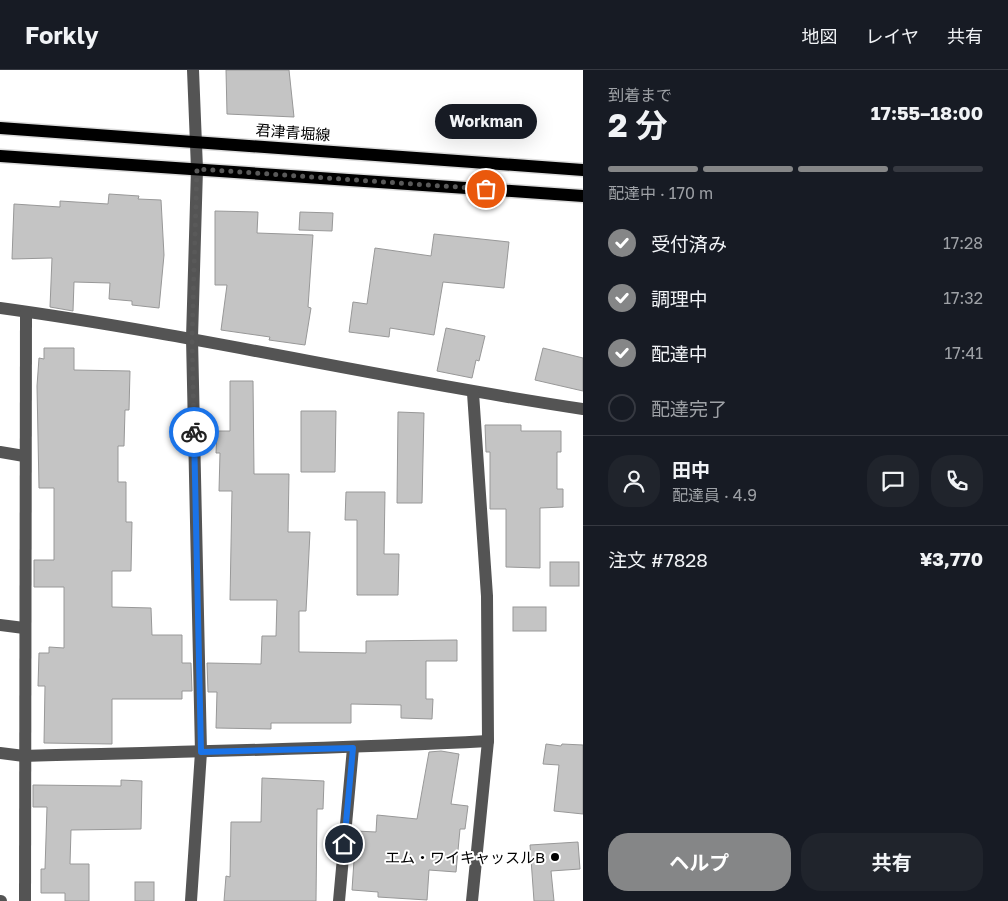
<!DOCTYPE html>
<html lang="ja">
<meta charset="utf-8">
<style>
:root{--surface:#171b24;--page:#20242c;--text:#f1f3f6;--muted:#9ea1a6;--line:#363941;--accent:#858687}
body{margin:0;font-family:"Golos Text","Noto Sans JP",sans-serif;background:var(--page);color:var(--text);height:100vh;display:flex;flex-direction:column;font-size:19px;white-space:nowrap}
*{box-sizing:border-box;margin:0}
p{font-size:16px;color:var(--muted)}
.icon{flex:none;width:28px;height:28px;fill:none;stroke:currentColor;stroke-width:2;stroke-linecap:round;stroke-linejoin:round}
.map{position:relative;flex:1;overflow:hidden}
.panel{display:flex;flex-direction:column;background:var(--surface);width:425px}
.panel>*{flex:none}
.pin{position:absolute;display:grid;place-items:center;width:42px;height:42px;color:#fff;margin:-21px;border:2px solid #fff;border-radius:50%;box-shadow:0 1px 5px #0007}
.courier{position:absolute;display:grid;place-items:center;width:50px;height:50px;margin:-25px;border:4px solid #1a73e8;border-radius:50%;background:#fff;color:#222;box-shadow:0 1px 6px #0007}
.bubble{position:absolute;height:35px;border-radius:18px;background:var(--surface);box-shadow:0 5px 20px #0002;font-size:16px;font-weight:700;line-height:35px;text-align:center}
.headline em{font-style:normal;font-weight:700}
.headline div{display:flex;flex-direction:column-reverse}
.headline{display:flex;align-items:center;justify-content:space-between;height:85px;padding:0 25px}
h1{font-size:32px;font-weight:700;line-height:38px}
.bar{display:grid;grid-template-columns:repeat(4,1fr);gap:8px 5px;align-content:center;height:60px;padding:0 25px}
.bar i{height:6px;border-radius:4px;background:var(--line)}
.bar .current{background:var(--accent)}
.bar p{grid-column:span 4}
.line{display:flex;align-items:center;gap:12px;padding:0 25px;border-top:1px solid var(--line)}
.line div{flex:1}
.round{display:grid;place-items:center;flex:none;width:52px;height:52px;border-radius:20px;background:var(--page)}
ol{padding:0 25px;list-style:none}
li{display:flex;align-items:center;gap:15px;height:55px}
li p{margin-inline-start:auto}
li .icon{padding:5px;border-radius:50%;background:var(--accent);color:#fff;stroke-width:4}
li:last-child{color:var(--muted)}
li i{width:28px;height:28px;border:2px solid var(--line);border-radius:50%}
.primary-button{display:flex;gap:10px;margin-top:auto;padding:10px 25px}
.primary-button a{flex:1;height:58px;border-radius:20px;background:var(--accent);color:#fff;font-size:20px;font-weight:700;line-height:58px;text-align:center}
.primary-button a+a{background:var(--page);color:var(--text)}
header{display:flex;align-items:center;gap:30px;box-sizing:border-box;height:70px;padding:0 25px;background:var(--surface);border-bottom:1px solid var(--line)}
header strong{font-size:24px}
nav{display:flex;gap:28px;margin-inline-start:auto;font-size:18px}
main{display:flex;flex:1;min-height:0}
.map>svg:first-child{display:block}
</style>
<header>
<strong>Forkly</strong>
<nav><a>地図</a><a>レイヤ</a><a>共有</a></nav>
</header>
<main>
<div class="map">
<svg width="583" height="831" viewBox="0 0 583 831">
<rect width="100%" height="100%" fill="#fff"/>
<g fill="#c4c4c4" stroke="#989898">
<path d="M226,0H289L294,47L227,44Z"/>
<path d="M109,124L139,126L138,129L161,130L164,185L159,238L132,235V231L109,229L110,213L74,212L73,241L50,237L52,188L12,189L14,134L60,137V131L108,134Z"/>
<path d="M215,141L258,142L257,163L313,165L308,237L311,238L305,275L269,270L270,267L221,260L227,215H215Z"/>
<path d="M300,142L333,143L332,161L299,160Z"/>
<path d="M434,164L509,172L504,218L443,212L434,265L390,258L389,267L349,262L353,232L367,234L375,178L431,186Z"/>
<path d="M446,258L485,266L479,291L476,290L472,308L437,301Z"/>
<path d="M44,278H74V300L130,301L129,340H125L124,376H118V412H126V452H132L131,501H112V537L151,538L152,565H182V593H191L192,621H182V629H112V674L44,673L45,616H38L39,583H49V577L64,578V517H34V490H54V418H39L37,316L39,288L44,289Z"/>
<path d="M543,278L583,288V321L535,310Z"/>
<path d="M230,311H253L254,404H289L288,462H310L306,541H299V582L366,583V571L457,570V591H426V629H433L432,649L401,648V635L351,634V653H271V659L216,658L217,622H208L207,593L261,594L262,566H276L277,530H230L232,421H219L220,383H216L217,361H230Z"/>
<path d="M301,341H336L335,402H301Z"/>
<path d="M398,342L424,343L422,433H397Z"/>
<path d="M485,355H521V361H561V382H557V419H563V437L540,438V498L506,497V439H490V382H486Z"/>
<path d="M346,422H385L384,484H399L398,525H357V450H345Z"/>
<rect x="550" y="492" width="29" height="24"/>
<rect x="513" y="537" width="33" height="24"/>
<path d="M546,674L561,676L562,674L583,675V744L554,741L559,695L543,694Z"/>
<path d="M441,681L459,684L451,734L468,736L465,759H460L456,802L429,800L427,830L378,827V822L352,820L356,761L376,762L377,745L417,749L429,682Z"/>
<path d="M262,708L324,711L323,739H317L316,831H224L226,806L230,807L231,752H261Z"/>
<path d="M121,710L142,711L141,759L71,760L70,794H89V831H65V823H41V799H45L47,737H33V715L121,716Z"/>
<path d="M578,772L580,799L551,801L554,831H534L530,775Z"/>
<rect x="135" y="812" width="19" height="19"/>
</g>
<g fill="none" stroke-linecap="round" stroke-linejoin="round">
<defs>
<g id="major">
<path d="M0,58L583,100"/>
<path d="M0,86L583,126"/>
</g>
</defs>
<use href="#major" stroke="#dbdbdb" stroke-width="15"/>
<g stroke="#545454" stroke-width="12">
<path d="M0,238C196,265 388,310 583,339"/>
<path d="M0,382L24,386"/>
<path d="M0,555L24,558"/>
<path d="M0,683L24,686C179,682 334,679 488,671"/>
<path d="M0,831H1"/>
<path d="M25,831L26,242"/>
<path d="M191,831L201,682L192,268L197,99L193,0"/>
<path d="M339,831L353,678"/>
<path d="M472,831L488,671L487,526L473,323"/>
</g>
<use href="#major" stroke="#000" stroke-width="12"/>
</g>
<g fill="none" stroke-linecap="round" stroke-linejoin="round">
<path stroke="#595959" stroke-width="5" stroke-dasharray="0 9" d="M194,362L192,268L197,99L486,119"/>
<path stroke="#1a73e8" stroke-width="6" d="M194,362L201,682L353,678L344,774"/>
</g>
<circle fill="#000" stroke="#fff" stroke-width="2" cx="555" cy="787" r="5"/>
<g text-anchor="middle" dominant-baseline="central" stroke-width="4" stroke-linejoin="round" paint-order="stroke">
<g font-size="15" fill="#000" stroke="#fff">
<text transform="translate(293 62) rotate(4)">君津青堀線</text>
</g>
<g font-size="15" fill="#000" stroke="#fff" text-anchor="end">
<text x="545" y="787">エム・ワイキャッスルB</text>
</g>
</g>
</svg>
<div class="pin" style="left:486px;top:119px;background:#ea580c"><svg class="icon" aria-label="bag" viewBox="0 0 24 24"><path d="M5 8h14l-1 12H6zM9 8a3 3 0 0 1 6 0"/></svg></div>
<div class="pin" style="left:344px;top:774px;background:#1f2937"><svg class="icon" aria-label="home" viewBox="0 0 24 24"><path d="M3 11l9-7 9 7M6 9v11h12V9"/></svg></div>
<div class="courier" style="left:194px;top:362px"><svg class="icon" aria-label="bike" viewBox="0 0 24 24"><circle cx="6" cy="16" r="4"/><circle cx="18" cy="16" r="4"/><path d="M6 16l4-8h5l3 8M10 8l3 8H6M13 5h3"/></svg></div>
<div class="bubble" style="left:435px;top:34px;width:102px">Workman</div>
</div>
<section class="panel">
<div class="headline"><div><h1>2 分</h1><p>到着まで</p></div><em>17:55–18:00</em></div>
<div class="bar"><i class="current"></i><i class="current"></i><i class="current"></i><i></i><p>配達中 · 170 m</p></div>
<ol>
<li><svg class="icon" aria-label="check" viewBox="0 0 24 24"><path d="M5 12l5 5 9-10"/></svg>受付済み<p>17:28</p></li>
<li><svg class="icon" aria-label="check" viewBox="0 0 24 24"><path d="M5 12l5 5 9-10"/></svg>調理中<p>17:32</p></li>
<li><svg class="icon" aria-label="check" viewBox="0 0 24 24"><path d="M5 12l5 5 9-10"/></svg>配達中<p>17:41</p></li>
<li><i></i>配達完了</li>
</ol>
<div class="line" style="height:90px"><a class="round"><svg class="icon" aria-label="person" viewBox="0 0 24 24"><circle cx="12" cy="8" r="4"/><path d="M4 21q1-7 8-7t8 7"/></svg></a><div><b>田中</b><p>配達員 · 4.9</p></div><a class="round"><svg class="icon" aria-label="chat" viewBox="0 0 24 24"><path d="M4 5h16v11H9l-5 4z"/></svg></a><a class="round"><svg class="icon" aria-label="phone" viewBox="0 0 24 24"><path d="M5 4h4l2 5-3 2q2 4 5 5l2-3 5 2v4C11 20 4 13 5 4z"/></svg></a></div>
<div class="line" style="height:65px"><div>注文 #7828</div><b>¥3,770</b></div>
<div class="primary-button"><a>ヘルプ</a><a>共有</a></div>
</section>
</main>
